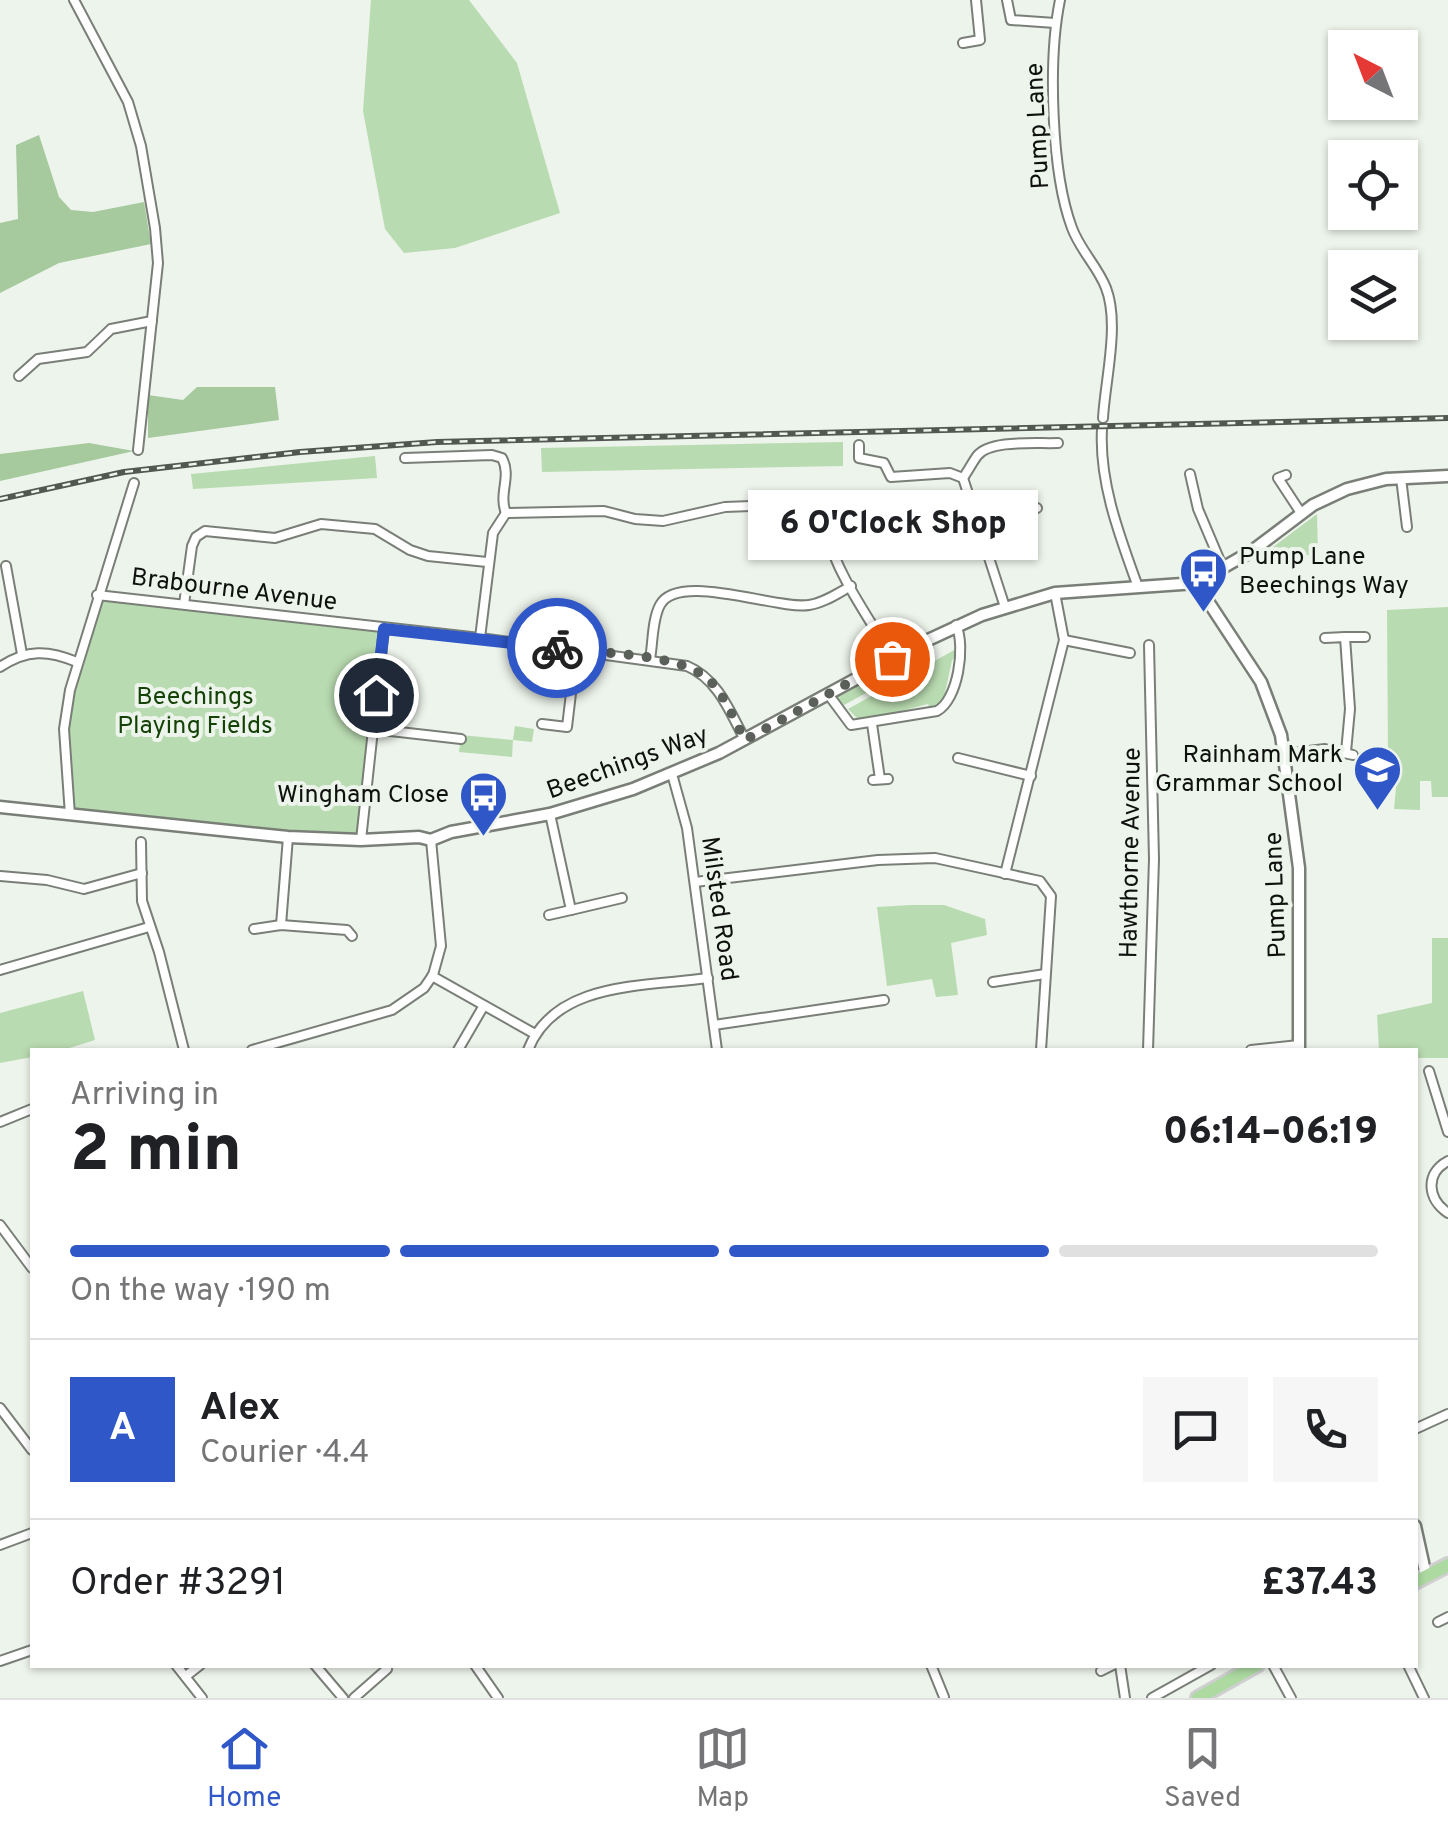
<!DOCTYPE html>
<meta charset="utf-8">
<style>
:root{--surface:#fff;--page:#f6f6f6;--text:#202124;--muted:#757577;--line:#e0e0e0;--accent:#2f57c7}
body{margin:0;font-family:Overpass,sans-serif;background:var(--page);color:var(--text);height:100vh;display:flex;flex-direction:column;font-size:38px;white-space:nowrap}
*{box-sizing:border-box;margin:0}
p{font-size:32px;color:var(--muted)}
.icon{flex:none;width:55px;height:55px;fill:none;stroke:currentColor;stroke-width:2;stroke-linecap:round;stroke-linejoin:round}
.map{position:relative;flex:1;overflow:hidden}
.side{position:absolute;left:30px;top:1048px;width:1388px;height:620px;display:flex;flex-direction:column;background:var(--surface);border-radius:0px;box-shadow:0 2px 8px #0004}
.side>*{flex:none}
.needle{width:65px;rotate:318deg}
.fabs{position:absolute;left:1328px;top:30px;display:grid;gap:20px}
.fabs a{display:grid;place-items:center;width:90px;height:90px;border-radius:0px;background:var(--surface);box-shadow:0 2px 8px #0004;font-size:50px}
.pin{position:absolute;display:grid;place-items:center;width:85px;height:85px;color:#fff;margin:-42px;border:5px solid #fff;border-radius:50%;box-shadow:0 2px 10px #0007}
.courier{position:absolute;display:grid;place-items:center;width:100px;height:100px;margin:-50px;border:8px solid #2f57c7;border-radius:50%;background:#fff;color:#222;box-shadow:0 2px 12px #0007}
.bubble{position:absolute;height:70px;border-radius:0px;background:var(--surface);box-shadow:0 2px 8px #0004;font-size:32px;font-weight:800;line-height:70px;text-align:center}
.overview em{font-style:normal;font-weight:800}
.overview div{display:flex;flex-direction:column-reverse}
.overview{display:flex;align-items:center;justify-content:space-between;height:170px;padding:0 40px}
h1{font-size:65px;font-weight:800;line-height:75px}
.bar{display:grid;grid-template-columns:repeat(4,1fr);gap:15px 10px;align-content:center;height:120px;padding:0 40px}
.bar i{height:12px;border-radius:8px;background:var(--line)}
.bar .on{background:var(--accent)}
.bar p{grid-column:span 4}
.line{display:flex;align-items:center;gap:25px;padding:0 40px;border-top:2px solid var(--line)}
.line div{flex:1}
.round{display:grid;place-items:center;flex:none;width:105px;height:105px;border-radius:0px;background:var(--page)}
.menu{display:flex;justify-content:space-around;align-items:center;height:140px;border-top:2px solid var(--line);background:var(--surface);font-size:28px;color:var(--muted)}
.menu a{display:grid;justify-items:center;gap:5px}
.menu .on{color:var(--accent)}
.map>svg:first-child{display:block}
</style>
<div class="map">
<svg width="1448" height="1698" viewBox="0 0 1448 1698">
<rect width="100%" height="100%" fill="#edf4eb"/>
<g fill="#b9dbb1">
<path d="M371,0H469L517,63L560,213L455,248L404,253L385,229L363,111Z"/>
<path d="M843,442V466L542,472L541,448Z"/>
<path d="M375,456L377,478L193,489L191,474Z"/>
<path d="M1317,514L1318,555L1261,556Z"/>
<path d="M97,595L384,629L361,840L70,815L64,729L70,690Z"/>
<path d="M1448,607V797H1432L1431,781H1420V810L1394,809L1397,777L1388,760L1387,610Z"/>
<path d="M928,646L932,657L844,705L834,695L870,680L872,683L899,669L900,664Z"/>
<path d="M958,648L957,657L952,660L945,693L948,695L940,705L930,708L928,704L897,712L893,716L860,721L848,709Z"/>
<path d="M515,726L534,729L532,742L513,740L512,757L459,752L461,735L513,740Z"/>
<path d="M911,905H944L985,919L987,935L951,943L958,995L936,997L932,979L887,986L877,907Z"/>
<path d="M1432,938H1448V1058H1415V1050H1379L1377,1015L1432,1003Z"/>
<path d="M83,991L95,1040L63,1050H32V1057L0,1063V1013Z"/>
</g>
<g fill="#a6c99e">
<path d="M39,135L59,197L71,210L93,212L144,202L151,244L59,263L0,293V223L18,219L16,145Z"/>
<path d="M197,387H275L279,420L148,438V395L183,400Z"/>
<path d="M89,443L134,451L0,481V454Z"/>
</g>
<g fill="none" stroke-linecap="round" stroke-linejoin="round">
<defs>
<g id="minor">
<path d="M74,0L128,102L141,146L155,228L158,263L138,450"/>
<path d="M1007,0L1011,20L1055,23"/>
<path d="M1060,0C1048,59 1051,172 1072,228C1080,250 1098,267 1106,288C1120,324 1105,381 1103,418"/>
<path d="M963,43L980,40L976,0"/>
<path d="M19,376L38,359L87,352L111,329L152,321"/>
<path d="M1102,429C1099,483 1120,537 1138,587"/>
<path d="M859,445V458L884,463L891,477L950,473L963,478"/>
<path d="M405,458L492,455L502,458C512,477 498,493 506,513"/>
<path d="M1190,474L1198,509L1223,568"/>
<path d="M1286,475L1278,478L1301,513"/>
<path d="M963,478L1005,607"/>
<path d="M963,478C968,471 972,463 977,456C990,439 1038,444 1058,443"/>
<path d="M1401,478L1407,527"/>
<path d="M923,544L1037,508"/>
<path d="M6,566L22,654"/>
<path d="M97,595L480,638L687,666C718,679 730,712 745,740"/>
<path d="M184,604L192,546L196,537L205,531L275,538L321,524L375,529L410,550L428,556L487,562"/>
<path d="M1345,637H1365"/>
<path d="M480,638L493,533L506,513L604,511L635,519L663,521L725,507L807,504C824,508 824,518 827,533C836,574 872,622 893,659"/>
<path d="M1325,638L1345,637L1350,709L1346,752"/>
<path d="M1064,640L1130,653"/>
<path d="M650,659C653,643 652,620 660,605C678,571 777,610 809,605C824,603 838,593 851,586"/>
<path d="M0,667C27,649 48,650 77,662"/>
<path d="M828,694L851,725L937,711C958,700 966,646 956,625"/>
<path d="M542,724L567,727L576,651"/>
<path d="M872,724L880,779"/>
<path d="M373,729L461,739"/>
<path d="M1284,754L1325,749L1353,755"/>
<path d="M958,758L1031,776"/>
<path d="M672,774L687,828L717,1050"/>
<path d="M873,780L888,779"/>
<path d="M550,814L571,910L622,898"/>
<path d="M70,815L64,729L70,690L134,483"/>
<path d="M361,840L384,629"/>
<path d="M141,842L142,901L159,952L184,1050"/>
<path d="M1005,874L1064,640L1055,593"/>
<path d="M0,876L47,880L84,889L142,873"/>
<path d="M695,882L878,860L935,858L1040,881L1051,896L1041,1050"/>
<path d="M549,915L571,910"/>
<path d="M281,925L288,837"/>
<path d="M254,929L281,925L347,930L352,936"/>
<path d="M0,970L149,927"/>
<path d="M432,976L535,1034"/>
<path d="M993,982L1045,974"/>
<path d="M714,1025L884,1000"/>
<path d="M252,1050L392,1010L424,988L433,975L441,946L431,840"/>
<path d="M458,1050L483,1007"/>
<path d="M528,1050C555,981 644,987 708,978"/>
<path d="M1148,1050L1154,859L1149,645"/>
<path d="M1251,1050L1299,1045"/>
<path d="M1429,1071L1448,1132"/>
<path d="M0,1122L32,1109"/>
<path d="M1448,1161C1425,1173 1427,1199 1448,1213"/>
<path d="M0,1225L32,1268"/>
<path d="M0,1408L32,1450"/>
<path d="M1415,1429L1448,1414"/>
<path d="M0,1545L32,1533"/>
<path d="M1438,1622L1448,1617"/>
<path d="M0,1661L32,1650"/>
<path d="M176,1665L202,1698"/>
<path d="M315,1665L343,1698"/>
<path d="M475,1665L498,1698"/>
<path d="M931,1665L944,1697"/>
<path d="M1120,1665L1125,1698"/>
<path d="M1273,1665L1291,1698"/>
<path d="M1408,1665L1424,1698"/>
<path d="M1101,1671L1113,1665"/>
<path d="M186,1676L200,1665"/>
<path d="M354,1698L387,1669"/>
<path d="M1152,1698L1211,1665"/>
</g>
<g id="tertiary">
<path d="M1196,583L1261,682L1281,735L1299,868V1050"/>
<path d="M0,807L288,837L361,840L419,837L431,840L451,832L550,814L633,789L719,753L928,640L982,615L1055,593L1196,583L1252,551L1313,505L1347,489L1386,479L1448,476"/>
<path d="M1415,1526L1426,1576"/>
</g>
<g id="primary">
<path d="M1415,1582L1448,1565"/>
<path d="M1198,1698L1257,1665"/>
</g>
</defs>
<use href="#minor" stroke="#797f77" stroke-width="12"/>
<use href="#tertiary" stroke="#797f77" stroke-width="15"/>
<use href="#primary" stroke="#cfcfcf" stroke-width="18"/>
<use href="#minor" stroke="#fff" stroke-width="8"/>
<use href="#tertiary" stroke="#fff" stroke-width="10"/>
<use href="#primary" stroke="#acdaa1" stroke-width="12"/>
<defs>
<path id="rail" d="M0,499L124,472L300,452L437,442L1448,418"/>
</defs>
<use href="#rail" stroke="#535752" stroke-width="6"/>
<use href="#rail" stroke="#edf4eb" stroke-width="2.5" stroke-dasharray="8" stroke-linecap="butt"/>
</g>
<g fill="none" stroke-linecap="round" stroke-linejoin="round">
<path stroke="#5c605b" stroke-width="10" stroke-dasharray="0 18" d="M557,648C596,654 680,652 709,680C725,695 734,720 745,740L892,659"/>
<path stroke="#2f57c7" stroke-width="12" d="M376,695L384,629L557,648"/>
</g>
<defs>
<symbol id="bus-pin" viewBox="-11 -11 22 30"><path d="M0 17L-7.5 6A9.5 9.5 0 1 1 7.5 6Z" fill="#2f57c7" stroke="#edf4eb"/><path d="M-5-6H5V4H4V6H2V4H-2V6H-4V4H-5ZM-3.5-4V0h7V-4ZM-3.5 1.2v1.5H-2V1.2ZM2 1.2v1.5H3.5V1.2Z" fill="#fff"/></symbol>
<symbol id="school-pin" viewBox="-11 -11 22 30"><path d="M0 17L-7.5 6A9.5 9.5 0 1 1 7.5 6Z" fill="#2f57c7" stroke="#edf4eb"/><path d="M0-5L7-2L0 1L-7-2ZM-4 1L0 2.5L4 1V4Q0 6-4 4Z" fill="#fff"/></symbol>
</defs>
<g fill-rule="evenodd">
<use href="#bus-pin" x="1176" y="544" width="55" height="75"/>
<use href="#school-pin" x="1350" y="742" width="55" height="75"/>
<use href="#bus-pin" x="456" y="768" width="55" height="75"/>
</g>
<g text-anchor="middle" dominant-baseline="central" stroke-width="8" stroke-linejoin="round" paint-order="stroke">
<g font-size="25" fill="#0e110e" stroke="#edf4eb">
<text transform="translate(1039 126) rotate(-93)">Pump Lane</text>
<text transform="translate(234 591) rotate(7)">Brabourne Avenue</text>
<text transform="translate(628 764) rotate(-20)">Beechings Way</text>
<text transform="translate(1132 853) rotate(-89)">Hawthorne Avenue</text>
<text transform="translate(1277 895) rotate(-92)">Pump Lane</text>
<text transform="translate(718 909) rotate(82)">Milsted Road</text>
</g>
<g font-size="25" fill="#0e110e" stroke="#edf4eb" text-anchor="end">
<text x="1239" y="558" text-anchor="start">Pump Lane<tspan x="1239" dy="29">Beechings Way</tspan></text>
<text x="1343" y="756">Rainham Mark<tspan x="1343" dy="29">Grammar School</tspan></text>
<text x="449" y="796">Wingham Close</text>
</g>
<g font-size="25" fill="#154206" stroke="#edf4eb">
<text x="195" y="698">Beechings<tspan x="195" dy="29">Playing Fields</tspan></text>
</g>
</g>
</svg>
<div class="fabs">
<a><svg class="needle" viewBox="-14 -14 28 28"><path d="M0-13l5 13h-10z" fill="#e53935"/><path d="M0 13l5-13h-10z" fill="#757577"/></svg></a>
<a><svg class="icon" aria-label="locate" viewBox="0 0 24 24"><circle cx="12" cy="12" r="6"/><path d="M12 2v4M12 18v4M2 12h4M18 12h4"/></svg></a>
<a><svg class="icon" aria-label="layers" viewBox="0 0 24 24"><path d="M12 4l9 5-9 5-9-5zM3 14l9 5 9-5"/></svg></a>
</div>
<div class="pin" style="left:892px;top:659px;background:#ea580c"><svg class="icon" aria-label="bag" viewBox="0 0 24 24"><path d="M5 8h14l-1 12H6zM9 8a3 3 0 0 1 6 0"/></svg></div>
<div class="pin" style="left:376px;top:695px;background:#1f2937"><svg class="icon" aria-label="home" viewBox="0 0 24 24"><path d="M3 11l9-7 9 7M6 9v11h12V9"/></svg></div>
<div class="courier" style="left:557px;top:648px"><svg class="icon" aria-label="bike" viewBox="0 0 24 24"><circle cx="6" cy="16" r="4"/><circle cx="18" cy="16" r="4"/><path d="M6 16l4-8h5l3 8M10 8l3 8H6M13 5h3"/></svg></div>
<div class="bubble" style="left:748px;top:490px;width:290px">6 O'Clock Shop</div>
<section class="side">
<div class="overview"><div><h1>2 min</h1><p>Arriving in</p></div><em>06:14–06:19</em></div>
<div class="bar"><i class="on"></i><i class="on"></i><i class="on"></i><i></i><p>On the way · 190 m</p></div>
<div class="line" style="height:180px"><b class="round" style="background:var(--accent);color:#fff">A</b><div><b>Alex</b><p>Courier · 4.4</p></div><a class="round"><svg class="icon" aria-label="chat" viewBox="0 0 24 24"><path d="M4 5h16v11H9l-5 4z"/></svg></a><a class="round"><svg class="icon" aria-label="phone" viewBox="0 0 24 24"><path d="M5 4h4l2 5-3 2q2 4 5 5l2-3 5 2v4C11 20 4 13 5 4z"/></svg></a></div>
<div class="line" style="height:130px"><div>Order #3291</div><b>£37.43</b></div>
</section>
</div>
<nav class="menu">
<a class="on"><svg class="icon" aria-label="home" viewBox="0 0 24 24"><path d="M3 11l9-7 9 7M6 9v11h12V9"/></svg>Home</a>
<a><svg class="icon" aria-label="map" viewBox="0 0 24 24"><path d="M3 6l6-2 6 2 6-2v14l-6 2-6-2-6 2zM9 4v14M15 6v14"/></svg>Map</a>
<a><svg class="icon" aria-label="saved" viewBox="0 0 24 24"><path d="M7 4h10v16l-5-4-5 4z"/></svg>Saved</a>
</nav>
